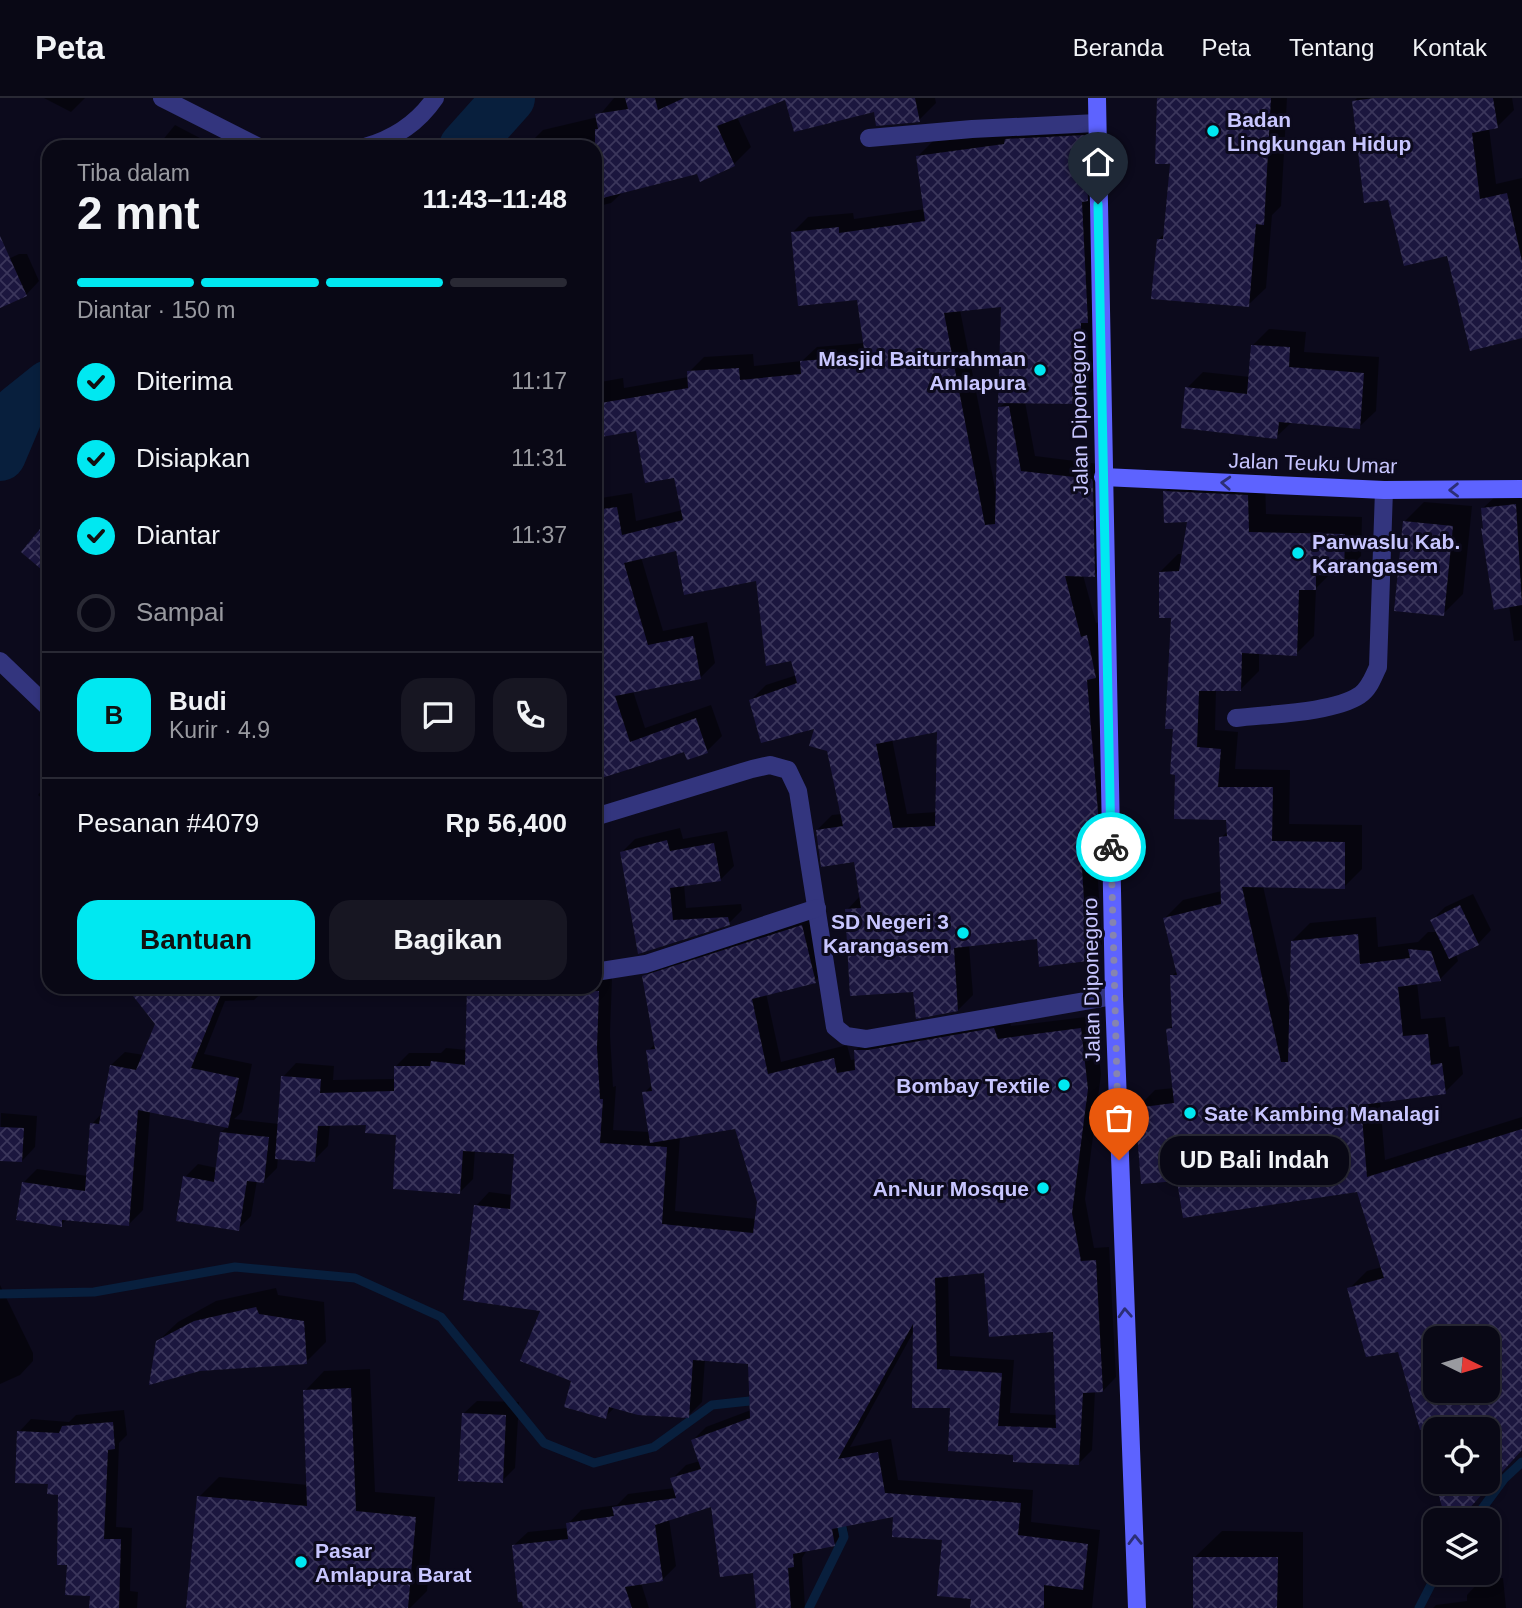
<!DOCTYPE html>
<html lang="id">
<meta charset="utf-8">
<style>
:root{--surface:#090815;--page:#171622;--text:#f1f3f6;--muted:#999aa0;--line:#292934;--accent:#00e8f1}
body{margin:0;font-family:Helvetica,sans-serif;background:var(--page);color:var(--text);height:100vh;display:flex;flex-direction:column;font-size:26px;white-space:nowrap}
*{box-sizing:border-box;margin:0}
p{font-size:23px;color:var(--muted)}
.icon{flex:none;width:38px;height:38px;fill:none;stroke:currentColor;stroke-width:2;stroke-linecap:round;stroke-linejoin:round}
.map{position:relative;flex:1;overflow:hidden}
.drawer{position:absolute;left:42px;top:42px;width:560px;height:854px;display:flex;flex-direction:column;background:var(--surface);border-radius:21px;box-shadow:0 4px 10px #0003,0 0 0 2px var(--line)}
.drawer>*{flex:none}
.needle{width:46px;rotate:95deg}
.buttons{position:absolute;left:1423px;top:1228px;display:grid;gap:14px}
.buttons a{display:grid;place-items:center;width:77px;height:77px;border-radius:14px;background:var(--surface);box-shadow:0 4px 10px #0003,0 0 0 2px var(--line);font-size:35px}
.pin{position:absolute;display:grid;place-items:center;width:60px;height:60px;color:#fff;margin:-72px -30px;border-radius:50% 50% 50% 0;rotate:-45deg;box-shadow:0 0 7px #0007}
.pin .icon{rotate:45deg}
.courier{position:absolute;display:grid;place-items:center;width:70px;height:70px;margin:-35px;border:5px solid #00e8f1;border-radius:50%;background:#fff;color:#222;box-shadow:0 2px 9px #0007}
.bubble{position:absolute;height:49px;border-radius:21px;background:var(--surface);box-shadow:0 4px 10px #0003,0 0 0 2px var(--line);font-size:23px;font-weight:800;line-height:49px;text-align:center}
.head em{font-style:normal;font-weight:800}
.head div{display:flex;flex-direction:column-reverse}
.head{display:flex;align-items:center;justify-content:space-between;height:119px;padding:0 35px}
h1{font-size:46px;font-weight:800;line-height:52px}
.bar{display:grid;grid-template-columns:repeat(4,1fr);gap:10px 7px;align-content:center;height:84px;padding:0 35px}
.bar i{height:9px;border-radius:5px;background:var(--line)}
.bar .selected{background:var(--accent)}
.bar p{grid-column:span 4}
.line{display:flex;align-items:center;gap:18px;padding:0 35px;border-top:2px solid var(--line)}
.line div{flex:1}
.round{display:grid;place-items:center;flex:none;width:74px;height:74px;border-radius:21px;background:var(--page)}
ol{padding:0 35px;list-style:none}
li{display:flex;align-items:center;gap:21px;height:77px}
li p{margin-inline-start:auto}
li .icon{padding:7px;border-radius:50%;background:var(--accent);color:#111;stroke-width:4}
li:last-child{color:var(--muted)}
li i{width:38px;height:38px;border:4px solid var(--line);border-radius:50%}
.primary-button{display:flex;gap:14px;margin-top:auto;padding:14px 35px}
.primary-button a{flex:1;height:80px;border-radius:21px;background:var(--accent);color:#111;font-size:28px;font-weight:800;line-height:80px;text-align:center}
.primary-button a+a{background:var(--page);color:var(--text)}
header{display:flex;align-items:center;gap:42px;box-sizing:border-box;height:98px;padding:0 35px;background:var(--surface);border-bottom:2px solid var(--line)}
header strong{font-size:33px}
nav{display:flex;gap:38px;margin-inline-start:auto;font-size:24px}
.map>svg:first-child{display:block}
</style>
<header>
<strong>Peta</strong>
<nav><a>Beranda</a><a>Peta</a><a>Tentang</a><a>Kontak</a></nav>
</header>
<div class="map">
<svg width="1522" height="1510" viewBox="0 0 1522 1510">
<defs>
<pattern id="building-cross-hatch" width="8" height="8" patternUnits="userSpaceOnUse" patternTransform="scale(1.75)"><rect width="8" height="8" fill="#1b163e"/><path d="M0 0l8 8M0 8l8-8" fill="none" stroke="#3b365b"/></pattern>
</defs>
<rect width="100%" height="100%" fill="#0c0a1c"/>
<g fill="#0007" fill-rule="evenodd">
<path d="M44,0H85L71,14Z"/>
<path d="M614,0H935L936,5L919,22L875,11L787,0L737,19L751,49L734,66L701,81L698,74L624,93L611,105L595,109V49H526L543,32L598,19Z"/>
<path d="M1159,0H1287L1281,108L1272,117L1266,190L1248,207L1158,142L1166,134L1172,64Z"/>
<path d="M1357,0H1512L1514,12L1497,29L1489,30L1496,86L1522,80V239L1448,156L1389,100L1354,3Z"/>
<path d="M1101,23L1094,289L1079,304H1025L1035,358L1107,367L1109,462L1094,477H1083L1096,525L1102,523L1114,721L1095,736L1102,846L1087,861L1038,839L969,847L973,897L958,912L915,892L847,812L861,797L856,762L817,732L832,717L842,716L829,651L816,629L751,602L766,587L797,577L758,481L677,450L641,459L663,533L707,524L715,565L700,580L633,593L645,630L711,607L722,638L707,653L685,652L595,680V401L632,395L636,423L683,412L675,377L637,331L595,338V285L623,280L624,290L689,279V274L704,259L753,256L754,268L802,263L817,249L865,245L859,200L793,134L808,119L853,115L854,121L925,111L918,58L933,43ZM1003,207L1006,304L1000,309L996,395L960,212ZM939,632L937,714L907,716L892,641Z"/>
<path d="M175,27L217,49H157Z"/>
<path d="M19,156H27L39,183L26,197L0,208V165Z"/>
<path d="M1269,231L1306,234L1304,254L1379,259L1376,313L1359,329L1292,324L1276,339L1187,290L1203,274L1250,279L1252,248Z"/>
<path d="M1183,376L1265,380L1266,416L1362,419L1361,458L1343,476H1330L1316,490L1314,538L1296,556L1259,554V573L1241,591H1216L1215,632L1238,634L1235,671L1290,672L1289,726L1362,727V771L1344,789L1263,788L1289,905L1292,843L1310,825L1376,819L1378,849L1418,844L1428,834H1438L1432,822L1445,809L1473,796L1491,832L1478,846L1456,856L1458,863L1440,881L1417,884L1421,921L1445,919L1449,949L1459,948L1463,976L1445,994L1380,1003L1385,1062L1522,1019V1352L1467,1413L1488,1384V1332H1435V1377L1399,1252L1349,1191L1367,1173L1382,1169L1358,1092L1178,1081L1137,1010L1155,992L1174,990L1168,932L1173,927L1172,878L1178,872L1165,820L1183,802L1222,793L1221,740L1229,732L1228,720L1175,630L1173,518L1160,474L1178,456H1183L1189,423L1165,394ZM1435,1241H1488V1293H1435Z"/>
<path d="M1522,393V542L1514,543L1509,507L1483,431V410L1498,396Z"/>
<path d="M1424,404L1472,408L1463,496L1443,516L1404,424Z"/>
<path d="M49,684V706L38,697Z"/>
<path d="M680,730L683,741L727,733L734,768L721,781L684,786L686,810L741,806L742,812L729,825L640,853L622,754L635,741Z"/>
<path d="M815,814L829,870L815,883L766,895L781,964L847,947L851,962L856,961V952L869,939L1008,918L1011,928L1094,918L1101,976L1085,1101L1094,1150L1109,1149L1116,1279L1103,1293H1095L1092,1352L1079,1365L1015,1355L952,1308L915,1231L850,1349L891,1341L898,1382L1033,1392L1031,1424L1100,1432L1092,1510H972V1500L944,1440L895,1417L846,1426L848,1433L834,1446L807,1452L802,1460L805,1510H757L755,1473L712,1407L669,1421L676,1468L662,1482L641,1485L649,1510H568L514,1447L528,1434L568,1430V1426L581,1412L617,1407L628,1396L675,1390L672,1381L686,1367L700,1363L693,1342L706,1329L751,1312L750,1264L705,1261L702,1304L688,1318L615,1309L605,1319L573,1282L542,1212L476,1108L489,1094L513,1097L515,1054L475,1052L473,1081L459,1095L398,1035L367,1025L330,1026L328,1048L314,1062L278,1059L277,1070L264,1083L257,1082L251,1118L238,1131L185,1079L198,1066L217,1070L221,1034L228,1028L150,1013L143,1112L129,1126L67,1121L61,1127L23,1085L37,1071L88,1078L92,1026L103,1014L111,967L125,954L144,957L157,925L128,889H268L254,902L225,903L204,956L252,966L242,1014L234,1021L279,1026L283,979L296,965L334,968L333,982L395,981V969L409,955H441L446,950L467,952L469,889H595V880H612L610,936L613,989L616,988L613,1032L650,1034L644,995L653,986L648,953L656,945L644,879L658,865ZM737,1029L759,1104L757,1121L675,1113L680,1038ZM986,1174L1054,1232L1057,1317L1010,1315L1014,1262L950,1258L948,1177Z"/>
<path d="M1,1015L37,1018L35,1049L22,1063L0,1062Z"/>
<path d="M0,1187L33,1255V1263L20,1277L0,1286Z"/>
<path d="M276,1190L278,1197L324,1204L326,1244L306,1264L157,1244L178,1224L216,1203Z"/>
<path d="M370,1271L375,1394L435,1399L427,1493L410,1510H188L199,1399L219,1379L308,1387L305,1293L324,1273Z"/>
<path d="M477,1303L519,1304L515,1370L502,1383L463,1316Z"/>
<path d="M124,1312L127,1337L119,1345L116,1429L132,1430L130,1493L138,1494L137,1510H91L92,1497L68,1465L60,1395L50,1384L19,1334L31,1321L69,1324L76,1317Z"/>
<path d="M1222,1433L1303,1434V1510H1195V1459Z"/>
<path d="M1503,1480L1506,1510H1433L1436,1507L1467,1503V1497L1481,1482Z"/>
</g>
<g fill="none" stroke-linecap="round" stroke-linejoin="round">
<g stroke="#081f3d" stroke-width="9">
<path d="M0,1196L94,1194L235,1169L355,1180L441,1219L544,1345L594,1365L654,1349L712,1307L759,1302"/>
<path d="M1473,1423L1504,1381L1522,1364"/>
<path d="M809,1510L844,1439L840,1419"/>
<path d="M1419,1510L1437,1475"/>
</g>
<g stroke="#081f3d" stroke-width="52">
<path d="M465,49L509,0"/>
<path d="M0,357L19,312L49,288"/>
</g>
</g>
<g fill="url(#building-cross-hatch)" fill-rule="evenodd">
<path d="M625,0H655L658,12L684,0H915L920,24L876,28L874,14L794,34L785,2L717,28L735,68L700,84L697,76L595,102V31H598L595,16L628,11Z"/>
<path d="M1157,0H1271L1264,127L1256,126L1249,209L1151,201L1157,141H1163L1170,66H1155Z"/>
<path d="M1374,0H1493L1498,30L1472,35L1480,101L1507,95L1522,163V240L1470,253L1447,158L1404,168L1388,102L1364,105L1352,3Z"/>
<path d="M1086,37L1088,103L1082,104L1088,225H1081L1080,306L998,305L1001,209L944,215L985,427L995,426L998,309L1009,308L1021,373L1092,381L1093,384L1095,479L1065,478L1081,539L1087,537L1096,580L1087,582L1100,738L1080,740L1088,863L1039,869L1037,841L954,850L958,913L916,921L913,894L850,898L845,811L861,810L854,764L821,769L816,732L843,728L827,653L809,648L814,631L761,645L749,602L797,585L791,563L766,568L756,483L684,497L676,453L624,465L648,547L693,538L701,581L615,598L630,644L696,620L708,655L687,662L684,654L595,682V412L617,409L622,437L683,422L674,380L645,385L636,333L595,340V306L688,290L687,273L739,270L740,282L801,276L800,263L865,258L857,202L798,208L791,134L839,129V135L925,123L916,58L1004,46L1005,41ZM937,634L935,728L893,730L876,646Z"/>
<path d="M0,138L27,198L0,210Z"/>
<path d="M1251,247L1290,249L1289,269L1364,275L1360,331L1279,324L1277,341L1181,330L1185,289L1247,296Z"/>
<path d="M1163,393L1248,397L1249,434L1345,436L1344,478L1316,477V492H1299L1297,558L1242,555L1241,593H1199L1197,649L1221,651L1218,689H1273L1272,743L1345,744V791L1242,789L1281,964H1288L1291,843L1358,836L1360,866L1410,860L1408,851L1431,853L1441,883L1398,889L1403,938L1428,936L1431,967L1442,965L1446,996L1361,1007L1367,1079L1522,1031V1352L1458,1423H1446L1435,1384H1488V1332H1420L1398,1254L1366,1259L1347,1190L1384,1180L1357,1094L1183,1120L1177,1083L1141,1086L1135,1010L1174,1005L1166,931L1172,930L1170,877H1177L1163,820L1221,806L1219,739L1227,738L1226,722L1174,721L1175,677L1170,676L1173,631H1165L1171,520H1159V474L1179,473L1187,424L1164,425ZM1435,1241H1488V1293H1435Z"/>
<path d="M1516,406L1522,507L1494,512L1481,430L1483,431L1481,410Z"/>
<path d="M49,420V478L21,454Z"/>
<path d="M1403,423L1453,428L1444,518L1394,513Z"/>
<path d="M667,742L670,753L714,745L721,783L670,790L673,822L728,819L730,827L638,856L620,754Z"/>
<path d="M1460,807L1479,847L1449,861L1430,822Z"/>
<path d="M802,827L816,885L752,901L768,976L834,960L837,975L855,972L854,952H868L994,930L998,941L1081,930L1088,991L1072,1115L1081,1163L1096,1162L1103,1294L1083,1295L1079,1367L1013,1364V1357L948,1353L950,1310H912L913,1226L838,1361L878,1354L885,1395L1021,1405L1018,1437L1088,1446L1083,1492L1044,1487V1510H970L971,1501L937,1498L942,1442L892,1439L893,1419L832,1431L835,1448L793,1456L794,1469L788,1470L791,1510H756L753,1475L720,1479L711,1409L655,1427L663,1483L625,1489L632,1510H523L522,1504H518L512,1447L568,1441L566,1425L614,1418L612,1409L676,1400L670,1380L701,1371L691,1342L750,1320L748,1266L693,1262L689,1320L638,1317L609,1309L606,1321L564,1309L571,1283L520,1263L540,1213L463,1202L474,1107L510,1111L514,1056L463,1053L460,1096L393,1091L396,1037L365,1035L366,1027L318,1028L315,1064L275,1061L281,978L321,981L320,995L394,993V968H430L431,963L465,967L467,889H541V892L599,893L597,950L600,1001H603L600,1045L667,1049L662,1126L753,1135L757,1104L735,1031L650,1045L642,994L652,993L646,952L655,951L642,878ZM984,1175L989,1239L1053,1234L1056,1330L998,1328L1002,1275L937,1271L935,1180Z"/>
<path d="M126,889H224L191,970L239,980L228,1030L138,1012L129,1128L62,1122V1129L16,1122L22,1084L85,1093L90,1025L99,1026L110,967L136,972L155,926Z"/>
<path d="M0,1029L24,1030L22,1064L0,1063Z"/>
<path d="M220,1034L269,1039L264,1085L247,1083L239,1133L176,1123L183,1078L214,1084Z"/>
<path d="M256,1209L259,1216L304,1223L307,1266L200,1273L149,1287L156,1243L194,1223Z"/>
<path d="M351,1290L356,1413L416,1419L408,1510H186L197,1398L307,1408L303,1292Z"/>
<path d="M462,1315L506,1317L503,1385L458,1383Z"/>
<path d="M113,1324L115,1351L108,1352L104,1441H121L119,1510H89L90,1498L65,1497L67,1467H57L58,1397L47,1396L48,1386L15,1385L17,1333L59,1335L62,1328Z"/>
<path d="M1193,1459H1278L1277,1510H1193Z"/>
</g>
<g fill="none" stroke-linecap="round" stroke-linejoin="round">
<g stroke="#33357e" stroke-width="18">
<path d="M162,0L259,49"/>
<path d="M869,40L972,31L1097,25"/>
<path d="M365,49C393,41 418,25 435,0"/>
<path d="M0,563L49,610"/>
<path d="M1236,620C1269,616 1333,615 1360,597C1370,590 1373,579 1378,569L1384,392"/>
<path d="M595,719L752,671L770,667L788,672L798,693L835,929L846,938L866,941L1114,898"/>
<path d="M595,874L646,866L817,810"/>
</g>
<g stroke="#5d63ff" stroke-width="18">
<path d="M1097,0L1114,898L1137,1510"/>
<path d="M1103,379L1384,392L1522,391"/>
</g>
</g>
<defs><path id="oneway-chevron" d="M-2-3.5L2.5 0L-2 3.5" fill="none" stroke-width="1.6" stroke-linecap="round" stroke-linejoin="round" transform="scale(1.75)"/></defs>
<g stroke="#2c2e77">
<use href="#oneway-chevron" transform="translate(1226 385) rotate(-177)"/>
<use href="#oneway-chevron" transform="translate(1454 392) rotate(179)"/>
<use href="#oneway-chevron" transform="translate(1125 1215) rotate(-93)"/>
<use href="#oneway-chevron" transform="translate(1135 1442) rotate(-91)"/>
</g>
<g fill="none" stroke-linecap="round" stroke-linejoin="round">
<path stroke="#8684b0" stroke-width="7" stroke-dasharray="0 12.6" d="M1111,749L1119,1062"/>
<path stroke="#00e8f1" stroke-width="9" d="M1098,106L1111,749"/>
</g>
<g fill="#00e8f1" stroke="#0c0a1c" stroke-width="2.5">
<circle cx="1213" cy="33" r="7"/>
<circle cx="1040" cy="272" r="7"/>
<circle cx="1298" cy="455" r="7"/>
<circle cx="963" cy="835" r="7"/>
<circle cx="1064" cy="987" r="7"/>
<circle cx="1190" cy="1015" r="7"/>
<circle cx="1043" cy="1090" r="7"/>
<circle cx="301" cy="1464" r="7"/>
</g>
<g text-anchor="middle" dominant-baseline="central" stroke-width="6" stroke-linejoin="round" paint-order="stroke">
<g font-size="21" font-weight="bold" fill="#c8c6ff" stroke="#0c0a1c" text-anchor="start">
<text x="1227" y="21">Badan<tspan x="1227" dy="24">Lingkungan Hidup</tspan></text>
<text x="1026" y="260" text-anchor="end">Masjid Baiturrahman<tspan x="1026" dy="24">Amlapura</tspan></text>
<text x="1312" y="443">Panwaslu Kab.<tspan x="1312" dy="24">Karangasem</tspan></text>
<text x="949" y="823" text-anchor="end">SD Negeri 3<tspan x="949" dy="24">Karangasem</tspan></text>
<text x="1050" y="987" text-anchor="end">Bombay Textile</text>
<text x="1204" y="1015">Sate Kambing Manalagi</text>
<text x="1029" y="1090" text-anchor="end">An-Nur Mosque</text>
<text x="315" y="1452">Pasar<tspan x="315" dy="24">Amlapura Barat</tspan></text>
</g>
<g font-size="21" fill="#c8c6ff" stroke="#0c0a1c">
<text transform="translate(1079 315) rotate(-91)">Jalan Diponegoro</text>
<text transform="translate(1313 365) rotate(2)">Jalan Teuku Umar</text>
<text transform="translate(1091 882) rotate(-91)">Jalan Diponegoro</text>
</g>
</g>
</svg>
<div class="buttons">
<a><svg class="needle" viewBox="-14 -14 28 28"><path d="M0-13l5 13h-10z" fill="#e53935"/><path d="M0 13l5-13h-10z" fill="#999aa0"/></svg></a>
<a><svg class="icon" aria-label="locate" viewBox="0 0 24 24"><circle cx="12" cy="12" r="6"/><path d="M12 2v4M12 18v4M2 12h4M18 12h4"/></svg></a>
<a><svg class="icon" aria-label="layers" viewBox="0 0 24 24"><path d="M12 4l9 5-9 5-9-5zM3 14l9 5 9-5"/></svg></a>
</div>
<div class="pin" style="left:1119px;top:1062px;background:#ea580c"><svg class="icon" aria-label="bag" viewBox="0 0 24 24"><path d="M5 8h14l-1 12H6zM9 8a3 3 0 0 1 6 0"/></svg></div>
<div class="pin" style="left:1098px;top:106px;background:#1f2937"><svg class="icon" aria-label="home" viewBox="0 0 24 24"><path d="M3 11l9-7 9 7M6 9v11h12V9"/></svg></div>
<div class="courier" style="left:1111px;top:749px"><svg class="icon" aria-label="bike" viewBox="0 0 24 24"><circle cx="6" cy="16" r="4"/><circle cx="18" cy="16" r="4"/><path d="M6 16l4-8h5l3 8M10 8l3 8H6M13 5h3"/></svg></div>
<div class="bubble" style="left:1160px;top:1038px;width:189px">UD Bali Indah</div>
<section class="drawer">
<div class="head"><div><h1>2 mnt</h1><p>Tiba dalam</p></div><em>11:43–11:48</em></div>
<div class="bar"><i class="selected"></i><i class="selected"></i><i class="selected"></i><i></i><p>Diantar · 150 m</p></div>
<ol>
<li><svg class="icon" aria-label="check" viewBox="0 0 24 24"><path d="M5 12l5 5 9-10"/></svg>Diterima<p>11:17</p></li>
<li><svg class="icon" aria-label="check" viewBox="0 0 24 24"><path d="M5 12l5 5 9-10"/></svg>Disiapkan<p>11:31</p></li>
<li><svg class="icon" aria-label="check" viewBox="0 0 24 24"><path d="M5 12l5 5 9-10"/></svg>Diantar<p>11:37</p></li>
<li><i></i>Sampai</li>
</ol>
<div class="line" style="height:126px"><b class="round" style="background:var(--accent);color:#111">B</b><div><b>Budi</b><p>Kurir · 4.9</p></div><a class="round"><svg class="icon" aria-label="chat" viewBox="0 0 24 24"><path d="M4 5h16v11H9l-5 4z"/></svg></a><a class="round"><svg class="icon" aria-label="phone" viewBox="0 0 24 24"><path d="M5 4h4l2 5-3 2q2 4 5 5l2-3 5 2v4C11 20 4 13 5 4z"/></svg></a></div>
<div class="line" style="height:91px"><div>Pesanan #4079</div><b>Rp 56,400</b></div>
<div class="primary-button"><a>Bantuan</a><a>Bagikan</a></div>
</section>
</div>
